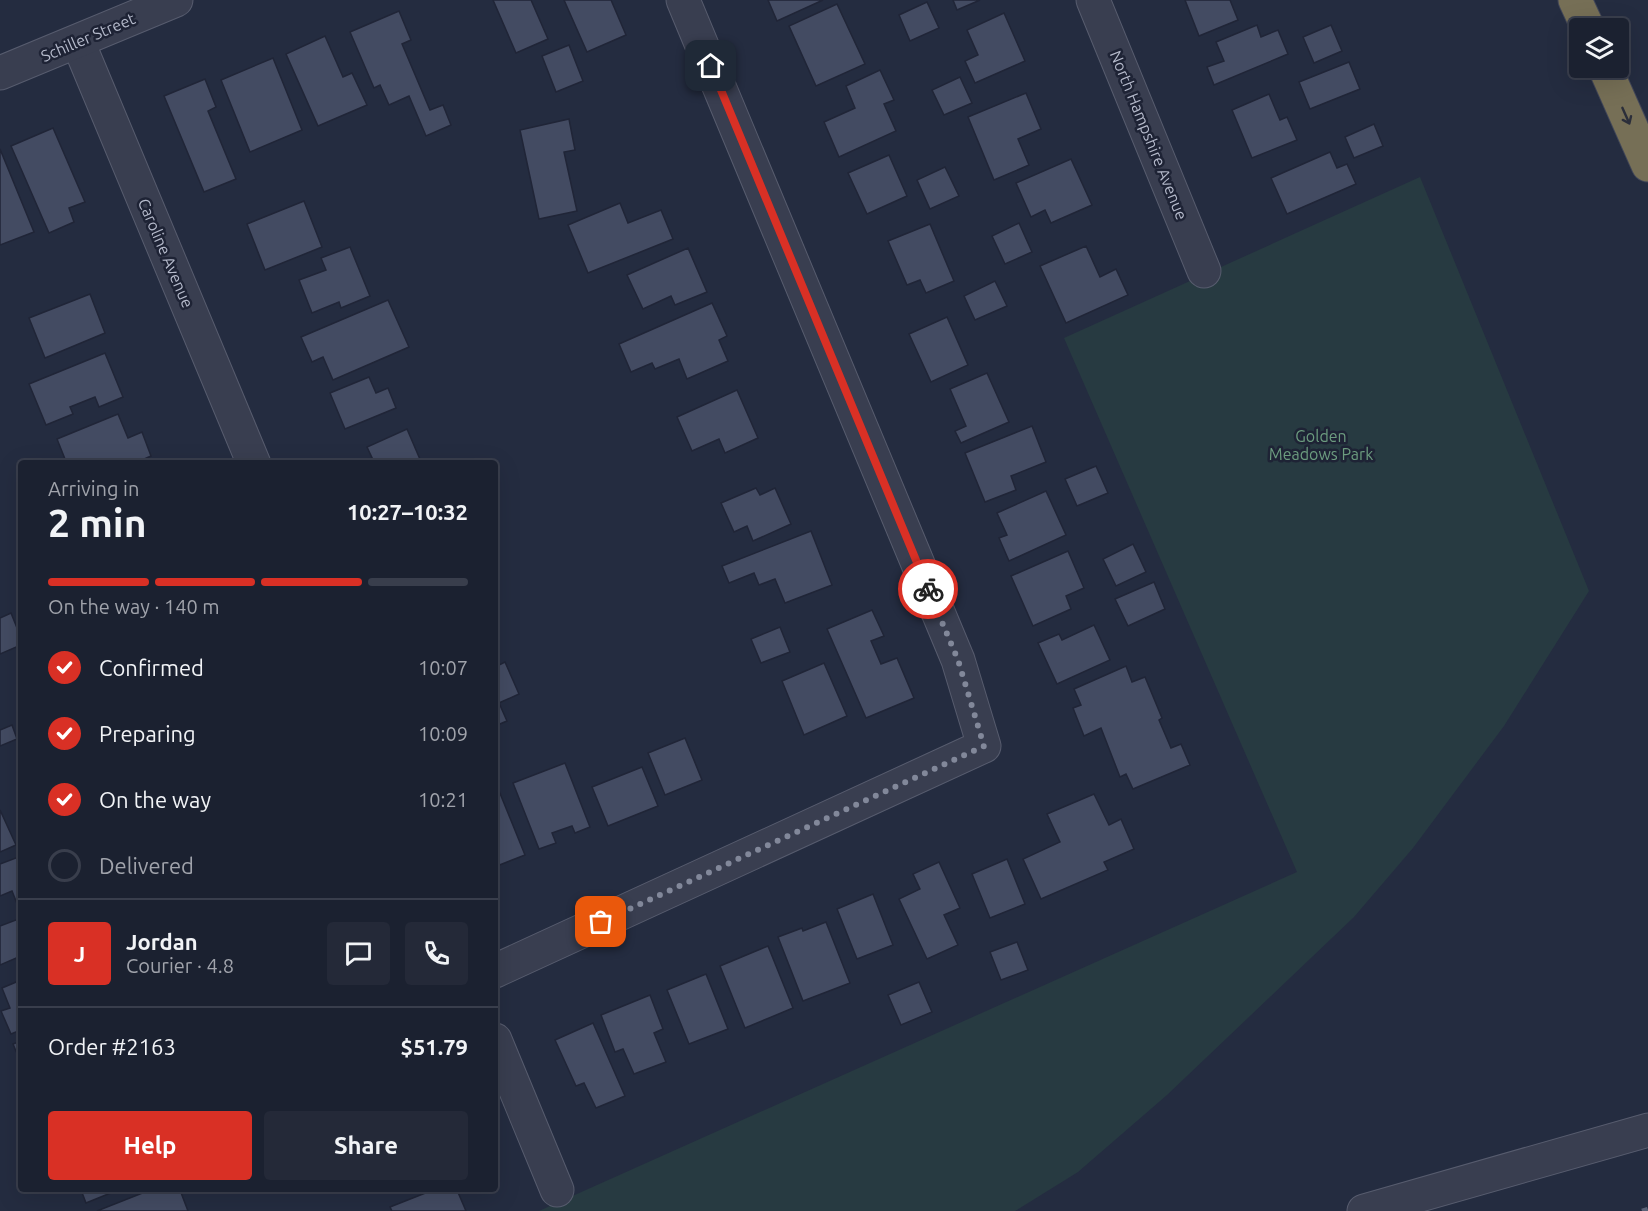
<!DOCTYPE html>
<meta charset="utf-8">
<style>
:root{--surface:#1b2130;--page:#242938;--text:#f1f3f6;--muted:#a0a3ab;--line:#393e4c;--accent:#d93025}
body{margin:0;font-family:Ubuntu,sans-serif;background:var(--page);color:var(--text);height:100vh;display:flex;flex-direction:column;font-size:22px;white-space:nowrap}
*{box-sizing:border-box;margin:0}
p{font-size:20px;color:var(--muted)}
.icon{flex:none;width:33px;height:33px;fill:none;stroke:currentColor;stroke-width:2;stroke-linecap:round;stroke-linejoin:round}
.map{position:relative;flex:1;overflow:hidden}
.sheet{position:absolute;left:18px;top:460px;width:480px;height:732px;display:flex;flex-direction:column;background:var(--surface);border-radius:6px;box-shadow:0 6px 24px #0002,0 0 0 2px var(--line)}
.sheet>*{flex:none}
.fabs{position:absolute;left:1569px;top:18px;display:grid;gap:12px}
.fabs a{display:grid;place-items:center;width:60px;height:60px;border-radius:6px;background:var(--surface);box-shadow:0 6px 24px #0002,0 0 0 2px var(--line);font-size:30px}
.pin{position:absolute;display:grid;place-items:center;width:51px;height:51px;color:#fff;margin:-26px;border-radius:12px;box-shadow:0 3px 9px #0006}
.courier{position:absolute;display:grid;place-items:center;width:60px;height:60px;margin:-30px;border:4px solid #d93025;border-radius:50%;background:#fff;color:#222;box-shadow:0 2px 8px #0007}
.overview em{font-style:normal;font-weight:700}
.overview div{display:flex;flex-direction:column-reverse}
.overview{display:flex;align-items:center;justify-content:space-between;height:102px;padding:0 30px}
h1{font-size:39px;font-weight:700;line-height:45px}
.bar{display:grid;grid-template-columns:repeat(4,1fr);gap:9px 6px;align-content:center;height:72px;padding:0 30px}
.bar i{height:8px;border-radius:4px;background:var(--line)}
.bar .active{background:var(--accent)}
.bar p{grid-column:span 4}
.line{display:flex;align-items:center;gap:15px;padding:0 30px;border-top:2px solid var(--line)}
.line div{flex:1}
.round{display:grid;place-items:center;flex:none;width:63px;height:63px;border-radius:6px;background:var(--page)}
ol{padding:0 30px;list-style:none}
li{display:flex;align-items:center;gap:18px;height:66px}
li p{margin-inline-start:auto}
li .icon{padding:6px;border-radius:50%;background:var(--accent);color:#fff;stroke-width:4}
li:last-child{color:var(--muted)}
li i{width:33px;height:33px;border:3px solid var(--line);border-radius:50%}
.button{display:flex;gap:12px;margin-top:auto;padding:12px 30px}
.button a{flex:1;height:69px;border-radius:6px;background:var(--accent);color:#fff;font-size:24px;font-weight:700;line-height:69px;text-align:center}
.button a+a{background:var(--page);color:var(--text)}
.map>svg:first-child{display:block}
</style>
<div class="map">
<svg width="1648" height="1211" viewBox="0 0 1648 1211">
<rect width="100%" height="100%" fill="#242c40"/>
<path fill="#273a41" d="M1420,177L1589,591L1504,726L1413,848L1354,917L1167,1095L1078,1172L1015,1211H539L1297,872L1064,338Z"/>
<g fill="#434b62" stroke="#202537" stroke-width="1.5">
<path d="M493,0H531L548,39L516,53Z"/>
<path d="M564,0H611L626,35L587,52Z"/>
<path d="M768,0H823L777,21Z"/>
<path d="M953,0H980L957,10Z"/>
<path d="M1185,0H1230L1238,20L1199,36Z"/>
<path d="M927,2L939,28L910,41L899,15Z"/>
<path d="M837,4L865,64L816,86L789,26Z"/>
<path d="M399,11L411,40L402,44L430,110L443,105L451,125L426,136L409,96L389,105L380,85L374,88L350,32Z"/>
<path d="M1004,13L1025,61L975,83L965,61L978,55L967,30Z"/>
<path d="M1257,25L1261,37L1278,30L1288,54L1214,85L1207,67L1224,61L1216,42Z"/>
<path d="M1331,25L1342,51L1314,63L1303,37Z"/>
<path d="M325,36L343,77L352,73L367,105L318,126L286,54Z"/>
<path d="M569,45L583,81L556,92L542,56Z"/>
<path d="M273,58L302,130L250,152L221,80Z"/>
<path d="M1349,62L1360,89L1310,109L1299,82Z"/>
<path d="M880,70L894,100L884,104L896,131L839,157L824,122L855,108L846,86Z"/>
<path d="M960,77L972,103L944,115L932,90Z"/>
<path d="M205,79L216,107L208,111L236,179L204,192L164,96Z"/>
<path d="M1026,93L1041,129L1018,139L1029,165L994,180L968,117Z"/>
<path d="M1269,94L1280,120L1287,117L1297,140L1252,158L1232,110Z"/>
<path d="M569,119L575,150L564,152L577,211L539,219L520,130Z"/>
<path d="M1374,124L1383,146L1354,158L1345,137Z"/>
<path d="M53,128L85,202L69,208L74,222L49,233L11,146Z"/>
<path d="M0,149L34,232L0,245Z"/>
<path d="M1330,152L1337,168L1347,164L1356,184L1287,214L1271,178Z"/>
<path d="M889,155L907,196L867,214L848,173Z"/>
<path d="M1071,159L1092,205L1051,223L1045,210L1031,217L1016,183Z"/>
<path d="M945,167L959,196L930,209L917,180Z"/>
<path d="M304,201L322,247L265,270L247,224Z"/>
<path d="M620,203L628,223L661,210L673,239L588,273L568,225Z"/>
<path d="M1019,223L1032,252L1005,264L992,236Z"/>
<path d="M930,224L954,281L926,293L920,280L907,285L888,241Z"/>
<path d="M1086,246L1100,277L1116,269L1128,295L1066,323L1040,266Z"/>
<path d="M350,247L370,296L341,308L339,302L312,313L299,280L326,270L321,258Z"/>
<path d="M688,248L707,292L675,305L671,296L643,309L627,275Z"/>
<path d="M995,281L1007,306L975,320L964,296Z"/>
<path d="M90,294L105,333L45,358L29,318Z"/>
<path d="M388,300L409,347L333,380L323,357L312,362L301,337Z"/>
<path d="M712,303L727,336L719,340L728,361L687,379L679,359L655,369L652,363L631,372L619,344Z"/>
<path d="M947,317L968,365L931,382L909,334Z"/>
<path d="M105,353L123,397L99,407L95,397L70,407L73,414L46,425L29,384Z"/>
<path d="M987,373L1009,422L961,443L955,431L966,426L950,389Z"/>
<path d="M369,377L376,393L388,388L396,408L345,429L330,393Z"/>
<path d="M737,390L758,438L725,453L719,439L692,451L677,417Z"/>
<path d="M118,414L128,438L142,432L151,456L133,464H67L57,439Z"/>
<path d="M1032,426L1046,462L1011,476L1016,490L985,502L965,453Z"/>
<path d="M407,429L422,464H375L367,447Z"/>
<path d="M1096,466L1108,493L1077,506L1065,479Z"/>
<path d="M756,488L760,495L775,488L791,524L753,541L747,526L734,532L721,503Z"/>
<path d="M1046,491L1066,535L1009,561L999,538L1007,535L997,513Z"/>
<path d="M811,531L832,585L785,603L775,579L759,585L754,573L729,583L722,566Z"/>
<path d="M1133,544L1146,572L1116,586L1103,559Z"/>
<path d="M1068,551L1084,588L1066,596L1071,609L1033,626L1011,576Z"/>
<path d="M1154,582L1165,609L1128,626L1115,599Z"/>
<path d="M872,610L884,636L871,641L881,664L897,658L914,698L866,718L827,629Z"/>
<path d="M11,613L21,638V645L0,654V618Z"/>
<path d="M1094,625L1110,660L1057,684L1038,643L1059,634L1062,640Z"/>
<path d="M780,627L790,652L761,663L751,639Z"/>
<path d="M505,662L519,694L499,703L507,721L495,726V667Z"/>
<path d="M824,663L847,716L804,735L782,681Z"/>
<path d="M1126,666L1132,682L1145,677L1162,718L1159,720L1171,748L1181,744L1190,765L1133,789L1126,774L1120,777L1101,728L1084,736L1073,708L1081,705L1074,689Z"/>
<path d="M12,725L17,739L0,746V730Z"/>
<path d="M685,738L702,780L665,795L648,753Z"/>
<path d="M565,763L590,827L575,833L572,826L552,833L556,843L539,849L513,783Z"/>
<path d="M642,767L658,806L608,826L592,787Z"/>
<path d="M495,781L525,855L497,866L495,861Z"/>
<path d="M1094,794L1109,825L1121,819L1134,849L1104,862L1108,870L1041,899L1023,859L1060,842L1047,814Z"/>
<path d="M0,810L16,845L0,852Z"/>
<path d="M21,856V905L18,906L12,891L0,896V864Z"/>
<path d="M1007,859L1025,904L990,918L972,874Z"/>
<path d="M939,862L960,908L944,915L958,945L927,959L899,899L920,889L913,874Z"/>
<path d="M873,894L893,945L857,959L837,909Z"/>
<path d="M21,918V956L0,965V926Z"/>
<path d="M826,922L850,983L803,1001L778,937L802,928L803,931Z"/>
<path d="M1017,942L1028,970L1001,980L990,952Z"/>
<path d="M768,946L793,1008L745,1028L720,966Z"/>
<path d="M706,974L728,1029L689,1044L667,990Z"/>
<path d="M21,980V1030L11,1034L1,1011L10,1008L2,988Z"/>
<path d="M919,982L932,1012L901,1025L888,995Z"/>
<path d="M650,995L663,1029L654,1033L666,1062L634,1074L623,1049L615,1052L601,1015Z"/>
<path d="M593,1023L625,1096L596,1108L584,1083L576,1086L555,1040Z"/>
<path d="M21,1041V1063L13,1044Z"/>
<path d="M81,1190H118L86,1203Z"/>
<path d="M150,1190H180L188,1211H97Z"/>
<path d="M433,1190H457L466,1211H392L390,1207Z"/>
</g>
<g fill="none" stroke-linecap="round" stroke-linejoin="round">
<defs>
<g id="minor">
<path d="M1093,0L1204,271"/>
<path d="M78,42L254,464"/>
<path d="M0,73L176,0"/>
<path d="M495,971L984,746L958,660L683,0"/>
<path d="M495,1040L557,1190"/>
<path d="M1364,1211L1648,1130"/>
</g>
<g id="highway">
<path d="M1575,0L1588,28"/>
<path d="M1605,68L1648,165"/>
</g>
</defs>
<use href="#minor" stroke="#575c6e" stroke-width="35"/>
<use href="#highway" stroke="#414658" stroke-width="35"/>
<use href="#minor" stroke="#393e50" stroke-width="33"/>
<use href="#highway" stroke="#766f56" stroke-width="33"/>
<path stroke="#5b6277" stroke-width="4.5" stroke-dasharray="6 6" stroke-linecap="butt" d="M1642,1211L1648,1209"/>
</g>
<defs><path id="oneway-shaft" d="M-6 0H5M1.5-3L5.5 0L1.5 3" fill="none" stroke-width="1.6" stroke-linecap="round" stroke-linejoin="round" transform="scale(1.5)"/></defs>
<use stroke="#2b2e3a" href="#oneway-shaft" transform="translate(1626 116) rotate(66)"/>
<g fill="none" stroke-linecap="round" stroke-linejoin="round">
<path stroke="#82889a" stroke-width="6" stroke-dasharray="0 10.8" d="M601,922L984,746L958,660L928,589"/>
<path stroke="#d93025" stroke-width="8" d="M711,66L928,589"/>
</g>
<g text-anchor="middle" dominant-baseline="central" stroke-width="5" stroke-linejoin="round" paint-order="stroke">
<g font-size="16" fill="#b5bacb" stroke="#1e2335">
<text transform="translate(88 37) rotate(-23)">Schiller Street</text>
<text transform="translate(1149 135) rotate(68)">North Hampshire Avenue</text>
<text transform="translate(166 253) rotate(67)">Caroline Avenue</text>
</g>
<g font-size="16" fill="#6c9c7f" stroke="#1e2335">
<text x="1321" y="436">Golden<tspan x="1321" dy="18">Meadows Park</tspan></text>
</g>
</g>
</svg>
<div class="fabs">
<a><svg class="icon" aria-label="layers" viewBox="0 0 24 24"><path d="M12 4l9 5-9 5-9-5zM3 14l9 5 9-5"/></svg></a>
</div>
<div class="pin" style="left:601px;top:922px;background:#ea580c"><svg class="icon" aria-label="bag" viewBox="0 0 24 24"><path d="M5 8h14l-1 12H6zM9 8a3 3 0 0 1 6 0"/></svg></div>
<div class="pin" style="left:711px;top:66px;background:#1f2937"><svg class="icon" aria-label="home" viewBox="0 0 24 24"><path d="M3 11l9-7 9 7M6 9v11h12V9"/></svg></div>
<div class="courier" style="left:928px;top:589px"><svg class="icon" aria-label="bike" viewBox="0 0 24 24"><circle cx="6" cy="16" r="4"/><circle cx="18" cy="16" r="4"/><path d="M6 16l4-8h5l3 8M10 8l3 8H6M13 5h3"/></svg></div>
<section class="sheet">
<div class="overview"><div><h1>2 min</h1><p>Arriving in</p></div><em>10:27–10:32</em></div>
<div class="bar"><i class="active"></i><i class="active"></i><i class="active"></i><i></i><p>On the way · 140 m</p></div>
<ol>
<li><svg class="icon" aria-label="check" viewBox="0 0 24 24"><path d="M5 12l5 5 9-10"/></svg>Confirmed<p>10:07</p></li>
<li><svg class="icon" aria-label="check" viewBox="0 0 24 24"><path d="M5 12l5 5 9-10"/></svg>Preparing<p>10:09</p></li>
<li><svg class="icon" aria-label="check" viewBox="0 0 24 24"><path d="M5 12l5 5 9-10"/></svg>On the way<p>10:21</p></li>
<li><i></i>Delivered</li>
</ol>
<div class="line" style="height:108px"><b class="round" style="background:var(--accent);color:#fff">J</b><div><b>Jordan</b><p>Courier · 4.8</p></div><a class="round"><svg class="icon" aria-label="chat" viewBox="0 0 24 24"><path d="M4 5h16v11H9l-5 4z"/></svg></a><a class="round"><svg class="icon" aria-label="phone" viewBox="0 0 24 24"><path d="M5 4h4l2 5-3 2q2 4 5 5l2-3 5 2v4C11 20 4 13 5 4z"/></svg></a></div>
<div class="line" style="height:78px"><div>Order #2163</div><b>$51.79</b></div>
<div class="button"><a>Help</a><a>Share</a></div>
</section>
</div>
